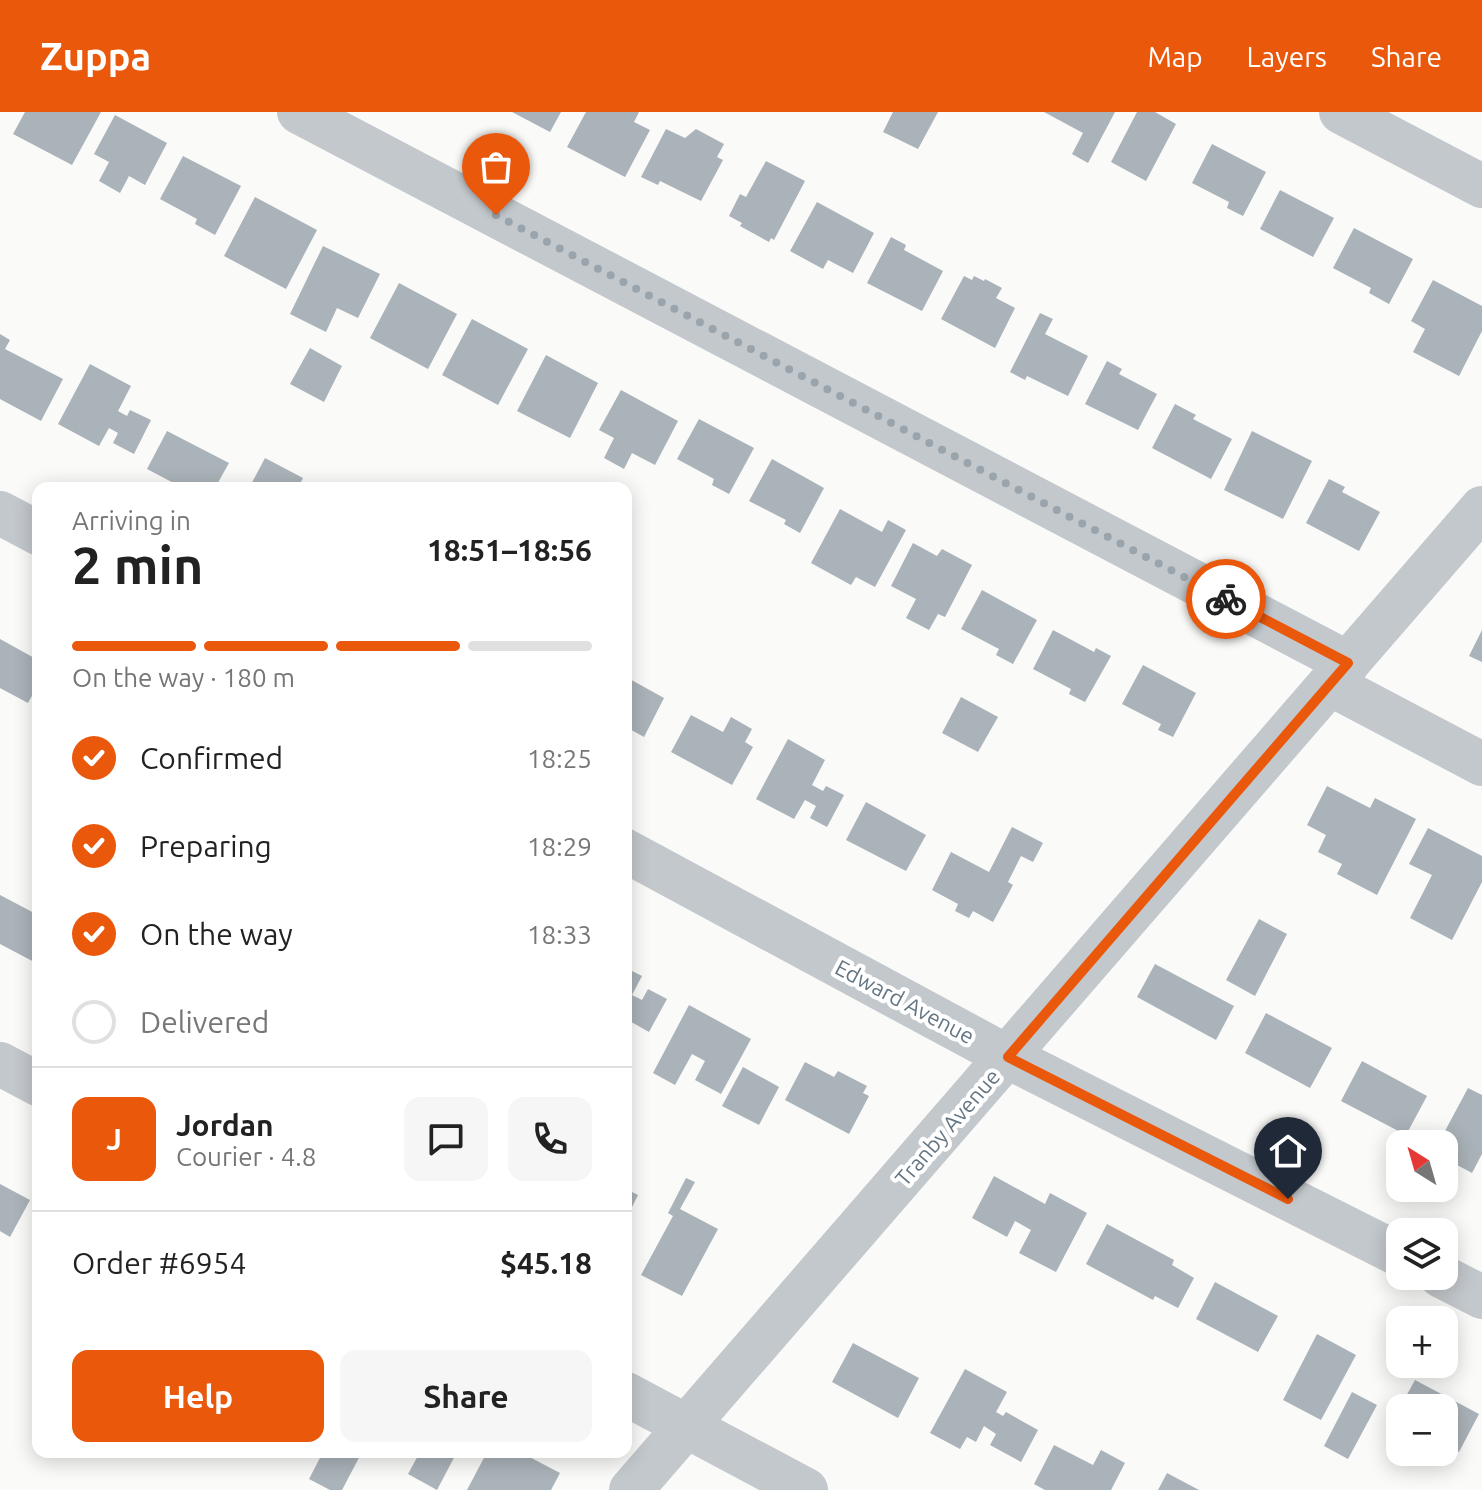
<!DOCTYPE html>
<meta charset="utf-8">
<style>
:root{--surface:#fff;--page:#f6f6f6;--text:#222;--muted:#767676;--line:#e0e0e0;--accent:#ea580c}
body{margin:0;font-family:Ubuntu,sans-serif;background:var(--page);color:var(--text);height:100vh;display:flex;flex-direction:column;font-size:30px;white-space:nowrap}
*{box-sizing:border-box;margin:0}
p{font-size:26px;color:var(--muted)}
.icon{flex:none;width:44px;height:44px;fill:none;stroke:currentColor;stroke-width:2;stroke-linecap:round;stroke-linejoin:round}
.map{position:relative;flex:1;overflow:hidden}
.panel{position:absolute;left:32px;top:370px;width:600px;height:976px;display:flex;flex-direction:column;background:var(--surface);border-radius:16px;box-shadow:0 4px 20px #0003}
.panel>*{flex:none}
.needle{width:52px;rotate:323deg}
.controls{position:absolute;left:1386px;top:1018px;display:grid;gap:16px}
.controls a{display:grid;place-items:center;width:72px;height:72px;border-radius:16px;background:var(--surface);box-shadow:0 4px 20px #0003;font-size:40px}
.pin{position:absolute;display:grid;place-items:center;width:68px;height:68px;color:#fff;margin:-82px -34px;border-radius:50% 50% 50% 0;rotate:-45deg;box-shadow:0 0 8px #0007}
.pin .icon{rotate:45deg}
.courier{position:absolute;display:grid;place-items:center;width:80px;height:80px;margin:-40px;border:6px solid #ea580c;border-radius:50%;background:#fff;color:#222;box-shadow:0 2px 10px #0007}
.overview em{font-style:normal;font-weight:700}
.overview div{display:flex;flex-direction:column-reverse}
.overview{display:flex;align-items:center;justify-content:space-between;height:136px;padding:0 40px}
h1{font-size:52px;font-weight:700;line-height:60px}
.bar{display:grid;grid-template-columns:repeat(4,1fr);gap:12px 8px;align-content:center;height:96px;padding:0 40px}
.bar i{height:10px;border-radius:6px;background:var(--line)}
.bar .active{background:var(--accent)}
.bar p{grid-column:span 4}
.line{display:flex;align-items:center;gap:20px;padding:0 40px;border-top:2px solid var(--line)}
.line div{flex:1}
.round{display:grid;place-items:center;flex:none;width:84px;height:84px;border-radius:16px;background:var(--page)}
ol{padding:0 40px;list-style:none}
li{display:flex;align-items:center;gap:24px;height:88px}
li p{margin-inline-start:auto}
li .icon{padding:8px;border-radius:50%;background:var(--accent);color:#fff;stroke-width:4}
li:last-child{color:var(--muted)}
li i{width:44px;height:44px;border:4px solid var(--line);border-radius:50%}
.cta{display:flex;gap:16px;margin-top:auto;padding:16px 40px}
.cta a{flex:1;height:92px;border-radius:16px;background:var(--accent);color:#fff;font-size:32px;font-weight:700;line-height:92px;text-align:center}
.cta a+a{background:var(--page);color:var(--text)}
header{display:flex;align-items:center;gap:48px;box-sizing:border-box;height:112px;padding:0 40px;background:var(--accent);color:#fff}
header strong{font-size:38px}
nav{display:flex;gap:44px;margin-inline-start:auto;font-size:28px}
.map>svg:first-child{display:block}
</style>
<header>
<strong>Zuppa</strong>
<nav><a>Map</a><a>Layers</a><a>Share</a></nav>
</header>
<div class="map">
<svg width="1482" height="1378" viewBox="0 0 1482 1378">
<rect width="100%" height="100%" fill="#fafaf8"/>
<g fill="#aab3b9">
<path d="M25,0H101L72,53L13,22Z"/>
<path d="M512,0H561L550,20Z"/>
<path d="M586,0H639L634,10L650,18L625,65L567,35Z"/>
<path d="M893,0H938L918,37L883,20Z"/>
<path d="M1044,0H1115L1088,51L1072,42L1083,21Z"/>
<path d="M1137,0H1155L1176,12L1146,69L1111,50Z"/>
<path d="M115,3L167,31L145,73L129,64L120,81L99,69L109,50L94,42Z"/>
<path d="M666,17L685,26L696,17L724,32L717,45L723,48L701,89L660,69L658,73L641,65Z"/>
<path d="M1212,32L1266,60L1243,104L1227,96L1229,90L1192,71Z"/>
<path d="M183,44L241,74L215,123L195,112L197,107L160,87Z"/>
<path d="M766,49L805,69L774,128L771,126L769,130L740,114L742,111L729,104L740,82L746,85Z"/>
<path d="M1280,78L1334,106L1313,145L1260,117Z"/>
<path d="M255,85L317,118L286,177L224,144Z"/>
<path d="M817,90L874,121L853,161L828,148L823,157L790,139Z"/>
<path d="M1354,116L1413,147L1389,192L1369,181L1371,176L1333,156Z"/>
<path d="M891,125L906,133L904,138L943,159L922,199L867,171Z"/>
<path d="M323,134L380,162L358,206L337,196L326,220L290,202Z"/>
<path d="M964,164L972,168L974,164L984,169L985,167L1002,176L996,186L1015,196L995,236L941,207Z"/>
<path d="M1433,168L1482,194V219L1459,264L1413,240L1425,217L1411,209Z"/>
<path d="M399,171L457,202L428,257L370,226Z"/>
<path d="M1040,201L1053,207L1045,222L1088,244L1068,284L1027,264L1025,268L1010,260Z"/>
<path d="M472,207L528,237L498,293L442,263Z"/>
<path d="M0,222L10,228L5,237L63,267L41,309L0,287Z"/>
<path d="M310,236L342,254L324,290L290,272Z"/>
<path d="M546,243L598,271L570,326L517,299Z"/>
<path d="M1107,249L1122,257L1119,262L1157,282L1138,318L1085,292Z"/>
<path d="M90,252L131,274L118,299L127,304L130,298L151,308L134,342L113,331L118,321L109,316L99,334L58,312Z"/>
<path d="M621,278L678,309L655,353L632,341L624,357L604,346L614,326L599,318Z"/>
<path d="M1175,292L1196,303L1193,307L1232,327L1211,367L1152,336Z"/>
<path d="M699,307L754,336L729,382L712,373L714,367L677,347Z"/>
<path d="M167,319L229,351L215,376H183L147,357Z"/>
<path d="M1252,319L1312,349L1283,407L1224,378Z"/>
<path d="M265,346L303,366L298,376H249Z"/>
<path d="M772,347L824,376L800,421L784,412L786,408L749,389Z"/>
<path d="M1329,367L1345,375L1342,380L1380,400L1359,439L1306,411Z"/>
<path d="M840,397L882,420L888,408L906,418L875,475L856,465L851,473L811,451Z"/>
<path d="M913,431L937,444L942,437L972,453L945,505L938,502L929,518L906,506L916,487L891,474Z"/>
<path d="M982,478L1037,508L1013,552L996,543L999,537L961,517Z"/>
<path d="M1053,518L1094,540L1096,536L1111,544L1085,590L1069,582L1071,577L1033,557Z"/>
<path d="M1482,518V550L1469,544Z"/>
<path d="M0,527L38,548V573L28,591L0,576Z"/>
<path d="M1143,553L1196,581L1173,625L1158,618L1161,612L1122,592Z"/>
<path d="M626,565L664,586L644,625L626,615Z"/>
<path d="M961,585L998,605L978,640L942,621Z"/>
<path d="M691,603L723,620L731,605L752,617L745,630L753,635L732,673L671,640Z"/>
<path d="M788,627L825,648L812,673L823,679L826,674L844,683L827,715L810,706L816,694L805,688L794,707L756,687Z"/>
<path d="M1327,674L1370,696L1375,686L1416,707L1377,783L1337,762L1342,752L1318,740L1326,723L1307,713Z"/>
<path d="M866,690L926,723L906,759L846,728Z"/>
<path d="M1012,715L1043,731L1033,750L1021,744L1008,770L1013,773L993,810L973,799L969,806L955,799L958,792L932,778L951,740L989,760Z"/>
<path d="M1428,716L1482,744V770L1452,828L1410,806L1432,763L1409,752Z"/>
<path d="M0,783L38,803V852L0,832Z"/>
<path d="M1259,807L1287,822L1255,884L1226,868Z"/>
<path d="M1155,852L1234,894L1216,928L1137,885Z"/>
<path d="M626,856L642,864L632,883L642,888L648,877L667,887L649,920L626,907Z"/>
<path d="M689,893L751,927L721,982L695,968L705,949L692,942L675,973L653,961Z"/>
<path d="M1266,901L1332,936L1310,976L1245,941Z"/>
<path d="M1362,949L1427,984L1406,1023L1341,989Z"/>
<path d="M805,950L834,965L838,959L867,974L863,981L869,984L849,1022L785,988Z"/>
<path d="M743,955L779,975L759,1013L722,994Z"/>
<path d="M1468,976L1482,983V1042L1472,1061L1444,1046V1032H1438Z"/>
<path d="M994,1064L1045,1092L1050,1081L1087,1101L1056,1160L1019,1141L1031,1118L1015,1109L1007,1125L972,1106Z"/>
<path d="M686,1066L695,1070L680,1097L718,1117L682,1184L641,1163L673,1104L668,1101Z"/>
<path d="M0,1072L30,1088L10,1125L0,1119Z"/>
<path d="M626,1077L638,1083L626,1107Z"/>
<path d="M1107,1112L1174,1148L1172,1153L1194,1166L1178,1196L1155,1184L1153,1188L1086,1152Z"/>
<path d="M1215,1170L1278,1204L1258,1240L1196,1207Z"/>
<path d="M1317,1222L1356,1243L1321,1308L1283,1288Z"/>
<path d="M853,1231L919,1266L898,1306L832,1270Z"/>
<path d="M965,1257L1007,1280L996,1300L1003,1304L1006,1300L1038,1318L1021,1350L990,1333L996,1322L984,1314L976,1330L967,1325L960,1337L930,1321Z"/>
<path d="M1415,1268L1479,1302L1459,1340L1444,1332V1296H1400V1309L1394,1306Z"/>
<path d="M1352,1280L1377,1293L1348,1347L1324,1334Z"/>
<path d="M1054,1333L1093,1353L1101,1338L1125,1351L1111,1378H1045L1034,1372Z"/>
<path d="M323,1340H362L342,1378H330L309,1367Z"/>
<path d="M420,1340H457L437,1378L408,1362Z"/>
<path d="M487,1340H520L560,1361L551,1378H467Z"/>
<path d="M1167,1361L1199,1378H1158Z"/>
</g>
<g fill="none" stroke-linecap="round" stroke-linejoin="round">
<g stroke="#c3c8cc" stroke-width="44">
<path d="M299,0L1348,551"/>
<path d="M1341,0L1482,74"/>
<path d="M0,401L38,421"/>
<path d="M1330,572L1482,652"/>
<path d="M626,739L1008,945L1400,1143"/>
<path d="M0,952L38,972"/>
<path d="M1441,1164L1482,1185"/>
<path d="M626,1282L806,1378"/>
<path d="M631,1378L1482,396"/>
</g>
</g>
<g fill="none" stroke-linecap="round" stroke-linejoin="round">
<path stroke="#99a4ac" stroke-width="8" stroke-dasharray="0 14.4" d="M496,103L1226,487"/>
<path stroke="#ea580c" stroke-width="10" d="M1226,487L1348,551L1008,945L1288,1087"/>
</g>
<g text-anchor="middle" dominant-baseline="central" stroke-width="8" stroke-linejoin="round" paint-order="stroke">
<g font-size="22" fill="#657683" stroke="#fff">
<text transform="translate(905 889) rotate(28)">Edward Avenue</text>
<text transform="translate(947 1015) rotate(-49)">Tranby Avenue</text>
</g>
</g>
</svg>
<div class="controls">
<a><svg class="needle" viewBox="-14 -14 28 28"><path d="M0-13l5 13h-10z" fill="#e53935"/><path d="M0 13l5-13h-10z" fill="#767676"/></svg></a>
<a><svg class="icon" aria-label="layers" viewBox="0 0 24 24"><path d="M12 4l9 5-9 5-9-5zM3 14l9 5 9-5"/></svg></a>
<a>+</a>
<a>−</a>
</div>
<div class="pin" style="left:496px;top:103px;background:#ea580c"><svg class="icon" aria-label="bag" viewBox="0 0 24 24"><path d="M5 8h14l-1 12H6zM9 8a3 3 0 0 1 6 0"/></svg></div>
<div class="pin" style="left:1288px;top:1087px;background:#1f2937"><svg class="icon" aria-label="home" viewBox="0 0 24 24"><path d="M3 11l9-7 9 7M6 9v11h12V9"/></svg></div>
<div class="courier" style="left:1226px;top:487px"><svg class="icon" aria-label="bike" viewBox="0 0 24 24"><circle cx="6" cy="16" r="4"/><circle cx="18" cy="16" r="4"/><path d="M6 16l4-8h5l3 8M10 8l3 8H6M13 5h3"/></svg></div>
<section class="panel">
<div class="overview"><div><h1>2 min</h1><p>Arriving in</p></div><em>18:51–18:56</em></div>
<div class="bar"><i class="active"></i><i class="active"></i><i class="active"></i><i></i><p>On the way · 180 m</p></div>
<ol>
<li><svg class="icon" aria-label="check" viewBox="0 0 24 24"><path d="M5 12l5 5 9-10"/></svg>Confirmed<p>18:25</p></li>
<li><svg class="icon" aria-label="check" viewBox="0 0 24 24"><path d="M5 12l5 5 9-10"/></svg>Preparing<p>18:29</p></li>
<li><svg class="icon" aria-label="check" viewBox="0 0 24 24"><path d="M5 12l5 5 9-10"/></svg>On the way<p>18:33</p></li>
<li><i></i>Delivered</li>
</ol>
<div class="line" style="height:144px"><b class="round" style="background:var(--accent);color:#fff">J</b><div><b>Jordan</b><p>Courier · 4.8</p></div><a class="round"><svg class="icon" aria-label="chat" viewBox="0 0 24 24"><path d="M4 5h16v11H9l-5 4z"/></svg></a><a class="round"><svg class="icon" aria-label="phone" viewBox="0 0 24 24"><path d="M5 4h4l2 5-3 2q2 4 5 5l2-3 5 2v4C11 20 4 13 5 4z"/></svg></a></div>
<div class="line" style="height:104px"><div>Order #6954</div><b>$45.18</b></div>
<div class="cta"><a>Help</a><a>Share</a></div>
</section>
</div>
